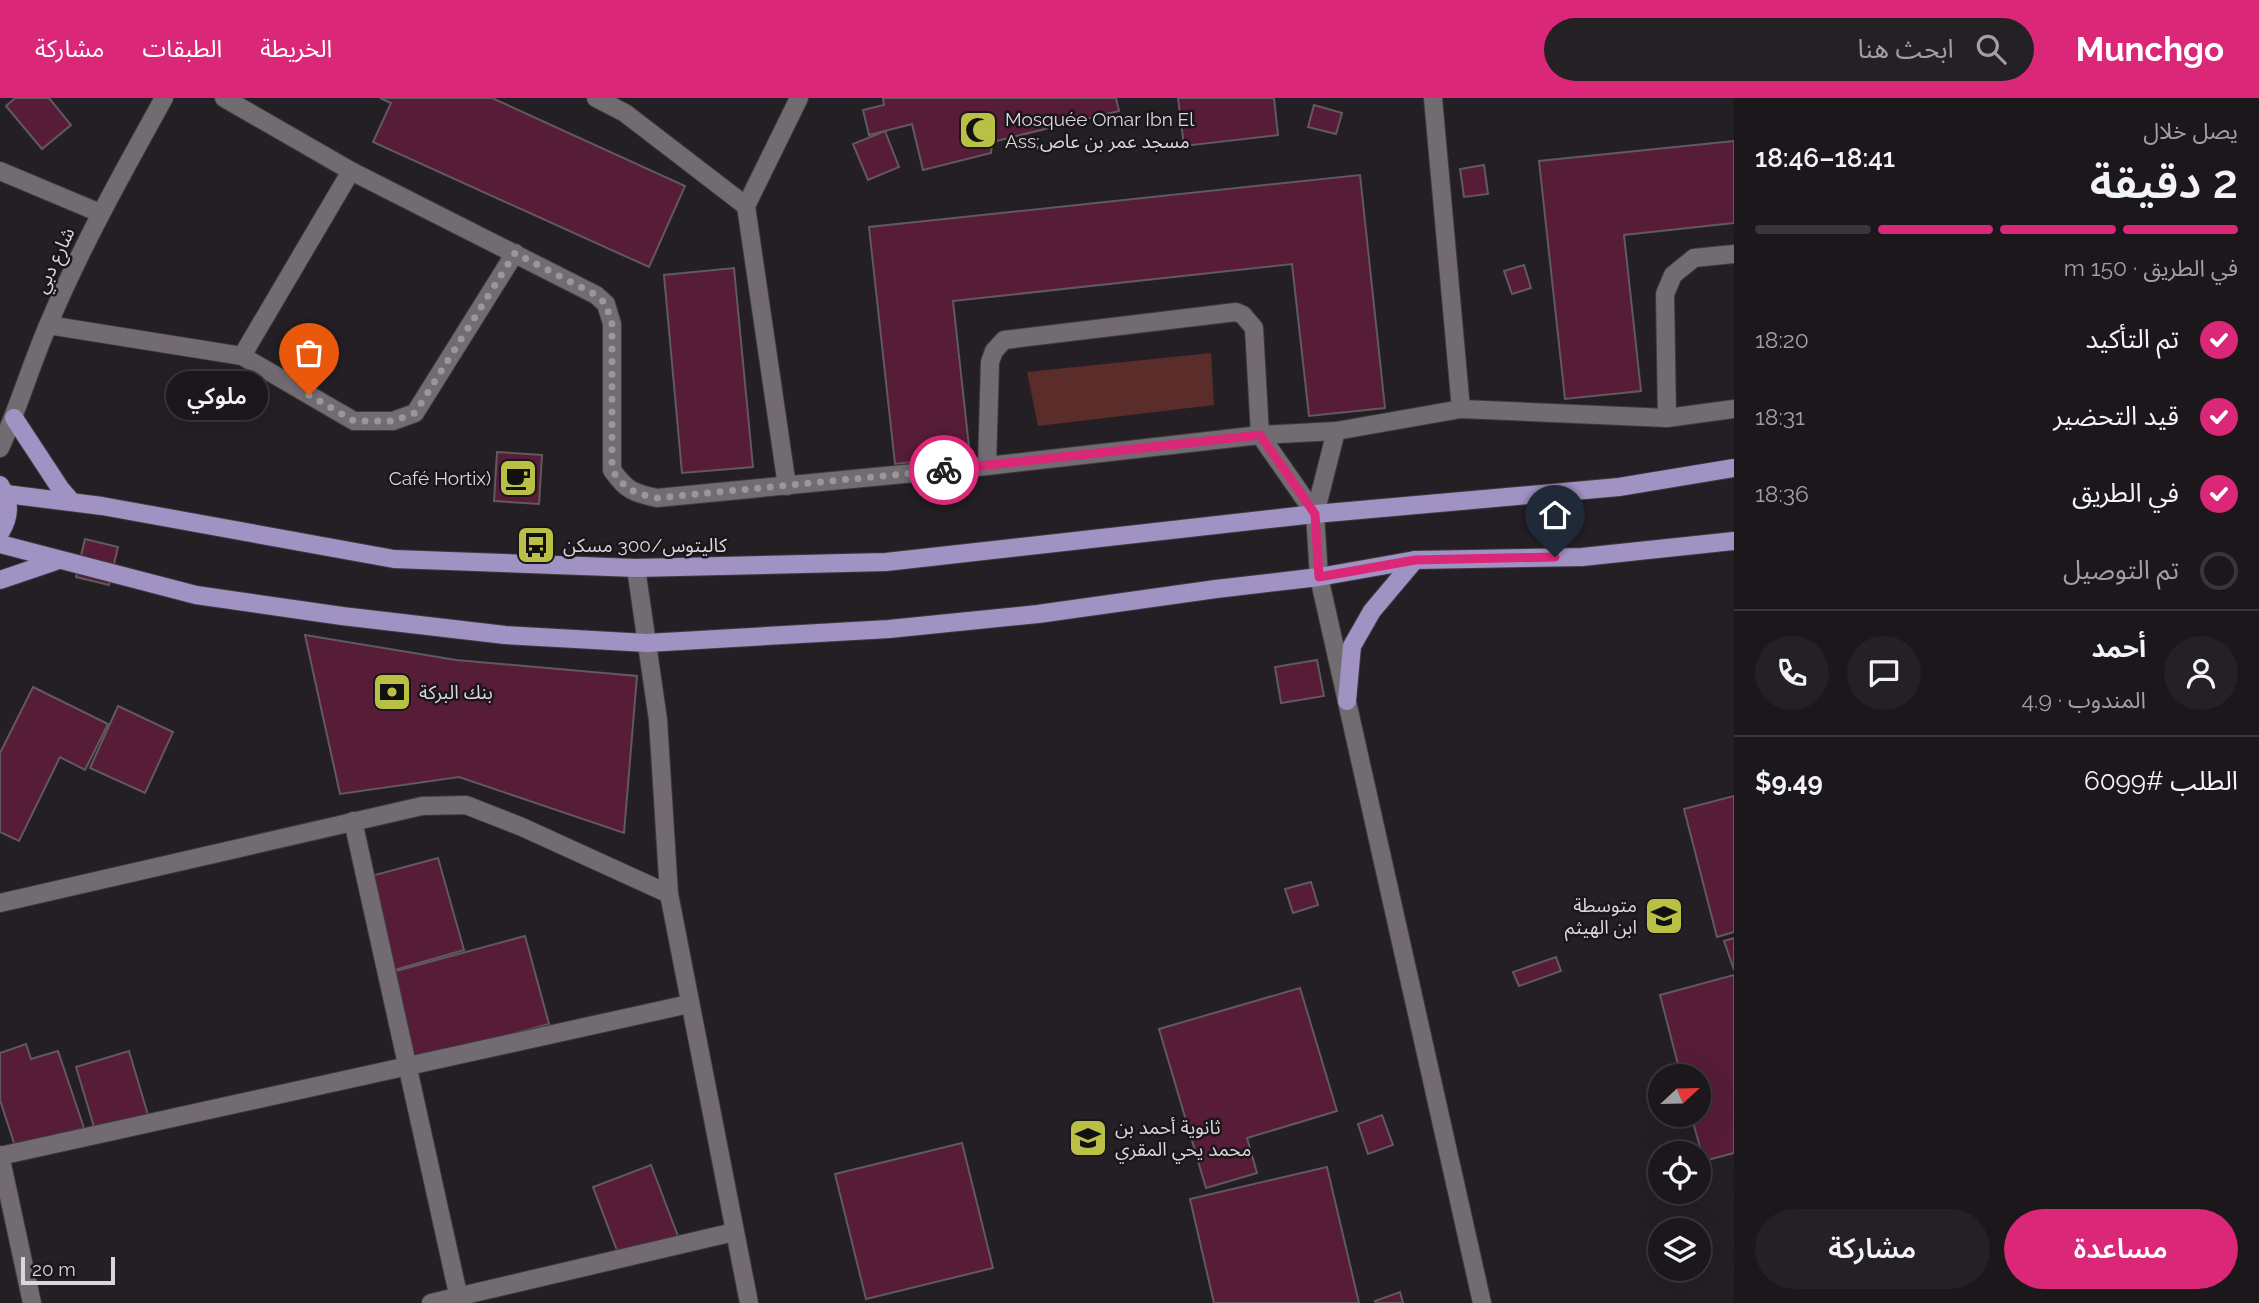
<!DOCTYPE html>
<html lang="ar">
<meta charset="utf-8">
<style>
:root{--surface:#1b171b;--page:#242024;--text:#f1f3f6;--muted:#a09fa3;--line:#39363a;--accent:#db2777}
body{margin:0;font-family:Raleway,"Noto Sans Arabic",sans-serif;background:var(--page);color:var(--text);direction:rtl;height:100vh;display:flex;flex-direction:column;font-size:26px;white-space:nowrap}
*{box-sizing:border-box;margin:0}
p{font-size:23px;color:var(--muted)}
.icon{flex:none;width:38px;height:38px;fill:none;stroke:currentColor;stroke-width:2;stroke-linecap:round;stroke-linejoin:round}
.map{position:relative;flex:1;overflow:hidden;direction:ltr}
.sheet{display:flex;flex-direction:column;background:var(--surface);width:525px}
.sheet>*{flex:none}
.needle{width:46px;rotate:68deg}
.buttons{position:absolute;left:1648px;top:966px;display:grid;gap:14px}
.buttons a{display:grid;place-items:center;width:63px;height:63px;border-radius:50%;background:var(--surface);box-shadow:0 7px 28px #0002,0 0 0 2px var(--line);font-size:35px}
.scale{position:absolute;left:21px;bottom:18px;width:94px;box-sizing:border-box;padding-left:7px;border:4px solid #dad6da;border-top:0;font-size:19px;line-height:24px;white-space:nowrap;color:#dad6da;-webkit-text-stroke:5px #1a161a;paint-order:stroke}
.pin{position:absolute;display:grid;place-items:center;width:60px;height:60px;color:#fff;margin:-72px -30px;border-radius:50% 50% 50% 0;rotate:-45deg;box-shadow:0 0 7px #0007}
.pin .icon{rotate:45deg}
.courier{position:absolute;display:grid;place-items:center;width:70px;height:70px;margin:-35px;border:5px solid #db2777;border-radius:50%;background:#fff;color:#222;box-shadow:0 2px 9px #0007}
.bubble{position:absolute;height:49px;border-radius:24px;background:var(--surface);box-shadow:0 7px 28px #0002,0 0 0 2px var(--line);font-size:23px;font-weight:600;line-height:49px;text-align:center;direction:rtl}
.summary em{font-style:normal;font-weight:600}
.summary div{display:flex;flex-direction:column-reverse}
.summary{display:flex;align-items:center;justify-content:space-between;height:119px;padding:0 21px}
h1{font-size:46px;font-weight:600;line-height:52px}
.bar{display:grid;grid-template-columns:repeat(4,1fr);gap:10px 7px;align-content:center;height:84px;padding:0 21px}
.bar i{height:9px;border-radius:5px;background:var(--line)}
.bar .active{background:var(--accent)}
.bar p{grid-column:span 4}
.line{display:flex;align-items:center;gap:18px;padding:0 21px;border-top:2px solid var(--line)}
.line div{flex:1}
.round{display:grid;place-items:center;flex:none;width:74px;height:74px;border-radius:37px;background:var(--page)}
ol{padding:0 21px;list-style:none}
li{display:flex;align-items:center;gap:21px;height:77px}
li p{margin-inline-start:auto}
li .icon{padding:7px;border-radius:50%;background:var(--accent);color:#fff;stroke-width:4}
li:last-child{color:var(--muted)}
li i{width:38px;height:38px;border:4px solid var(--line);border-radius:50%}
.action{display:flex;gap:14px;margin-top:auto;padding:14px 21px}
.action a{flex:1;height:80px;border-radius:42px;background:var(--accent);color:#fff;font-size:28px;font-weight:600;line-height:80px;text-align:center}
.action a+a{background:var(--page);color:var(--text)}
header{display:flex;align-items:center;gap:42px;box-sizing:border-box;height:98px;padding:0 35px;background:var(--accent);color:#fff}
header strong{font-size:33px}
nav{display:flex;gap:38px;margin-inline-start:auto;font-size:24px}
.search{width:490px;height:63px;background:var(--page);display:flex;align-items:center;gap:18px;box-sizing:border-box;padding:0 24px;border-radius:38px;color:var(--muted);font-size:26px}
main{display:flex;flex:1;min-height:0}
.map>svg:first-child{display:block}
</style>
<header>
<strong>Munchgo</strong>
<div class="search"><svg class="icon" aria-label="search" viewBox="0 0 24 24"><circle cx="10" cy="10" r="6"/><path d="M15 15l6 6"/></svg>ابحث هنا</div>
<nav><a>الخريطة</a><a>الطبقات</a><a>مشاركة</a></nav>
</header>
<main>
<section class="sheet">
<div class="summary"><div><h1>2 دقيقة</h1><p>يصل خلال</p></div><em>18:41–18:46</em></div>
<div class="bar"><i class="active"></i><i class="active"></i><i class="active"></i><i></i><p>في الطريق · 150 m</p></div>
<ol>
<li><svg class="icon" aria-label="check" viewBox="0 0 24 24"><path d="M5 12l5 5 9-10"/></svg>تم التأكيد<p>18:20</p></li>
<li><svg class="icon" aria-label="check" viewBox="0 0 24 24"><path d="M5 12l5 5 9-10"/></svg>قيد التحضير<p>18:31</p></li>
<li><svg class="icon" aria-label="check" viewBox="0 0 24 24"><path d="M5 12l5 5 9-10"/></svg>في الطريق<p>18:36</p></li>
<li><i></i>تم التوصيل</li>
</ol>
<div class="line" style="height:126px"><a class="round"><svg class="icon" aria-label="person" viewBox="0 0 24 24"><circle cx="12" cy="8" r="4"/><path d="M4 21q1-7 8-7t8 7"/></svg></a><div><b>أحمد</b><p>المندوب · 4.9</p></div><a class="round"><svg class="icon" aria-label="chat" viewBox="0 0 24 24"><path d="M4 5h16v11H9l-5 4z"/></svg></a><a class="round"><svg class="icon" aria-label="phone" viewBox="0 0 24 24"><path d="M5 4h4l2 5-3 2q2 4 5 5l2-3 5 2v4C11 20 4 13 5 4z"/></svg></a></div>
<div class="line" style="height:91px"><div>الطلب #6099</div><b>$9.49</b></div>
<div class="action"><a>مساعدة</a><a>مشاركة</a></div>
</section>
<div class="map">
<svg width="1734" height="1205" viewBox="0 0 1734 1205">
<rect width="100%" height="100%" fill="#241f24"/>
<path fill="#5a2c2a" d="M1211,255L1214,307L1038,328L1027,274Z"/>
<g fill="#571c38" stroke="#61595c" stroke-width="2">
<path d="M15,0H49L71,27L42,51L6,8Z"/>
<path d="M380,0H492L685,88L649,169L373,44L391,5Z"/>
<path d="M883,0H1116L1119,13L992,44L991,55L923,72L912,26L869,37L863,12L884,7Z"/>
<path d="M1178,0H1274L1278,37L1184,48Z"/>
<path d="M1314,7L1342,15L1336,36L1308,29Z"/>
<path d="M885,33L899,69L868,82L853,46Z"/>
<path d="M1734,43V125L1624,137L1641,293L1565,301L1539,63Z"/>
<path d="M1484,67L1488,96L1464,99L1460,71Z"/>
<path d="M1360,77L1385,310L1309,318L1292,166L953,203L970,358L895,366L869,129Z"/>
<path d="M1524,167L1531,190L1512,196L1504,173Z"/>
<path d="M734,170L753,369L682,375L664,177Z"/>
<path d="M497,354L542,357L539,406L494,403Z"/>
<path d="M85,441L118,449L109,487L76,479Z"/>
<path d="M305,537L456,562L637,578L624,735L459,679L340,696Z"/>
<path d="M1317,562L1324,598L1281,605L1275,569Z"/>
<path d="M33,589L108,626L85,672L60,659L19,743L0,734V655Z"/>
<path d="M118,608L173,634L145,695L90,670Z"/>
<path d="M1734,698V834L1717,839L1684,711Z"/>
<path d="M438,760L464,852L391,873L364,780Z"/>
<path d="M1311,784L1318,807L1293,815L1285,791Z"/>
<path d="M525,838L549,926L409,964L385,876Z"/>
<path d="M1734,840V872L1724,843Z"/>
<path d="M1556,859L1561,873L1519,888L1513,874Z"/>
<path d="M1734,877V1055L1704,1063L1691,1017H1699V978H1681L1660,897Z"/>
<path d="M1300,890L1337,1013L1247,1040L1257,1075L1206,1090L1159,931Z"/>
<path d="M26,946L31,961L58,953L84,1030L16,1051L0,1002V955Z"/>
<path d="M129,953L148,1017L95,1032L76,969Z"/>
<path d="M1382,1017L1393,1047L1368,1056L1358,1026Z"/>
<path d="M962,1045L993,1170L866,1201L835,1076Z"/>
<path d="M651,1067L679,1141L621,1163L593,1089Z"/>
<path d="M1327,1069L1359,1205H1214L1190,1101Z"/>
<path d="M1400,1194L1403,1205H1376L1375,1203Z"/>
</g>
<g fill="none" stroke-linecap="round" stroke-linejoin="round">
<defs>
<g id="street">
<path d="M224,0L351,73L596,197L606,206L612,226V372C626,392 633,395 657,400L987,368L1260,337L1336,333L1461,311L1667,320L1734,311"/>
<path d="M596,0L625,15L746,108"/>
<path d="M1433,0L1461,311"/>
<path d="M0,73L100,115"/>
<path d="M48,227L242,258L354,323H393L415,315L515,155"/>
<path d="M242,258L351,73"/>
<path d="M1667,320L1665,196L1673,177L1694,160L1734,156"/>
<path d="M1336,333L1315,416L1319,479L1482,1205"/>
<path d="M987,368L990,264L994,253L1004,242L1236,214L1243,217L1254,230L1260,337L1315,416"/>
<path d="M787,388L746,108L799,0"/>
<path d="M636,470L658,622L669,796L749,1205"/>
<path d="M353,723L460,1205"/>
<path d="M0,805L422,708L466,707L522,729L669,796"/>
<path d="M0,1058L689,906"/>
<path d="M431,1205L734,1134"/>
</g>
<g id="secondary">
<path d="M0,350C19,309 31,266 49,225C82,147 123,74 164,0"/>
<path d="M0,1057L32,1205"/>
</g>
<g id="primary">
<path d="M14,320L60,390L72,404"/>
<path d="M0,387C11,403 10,419 0,435"/>
<path d="M6,396L102,408L394,461L636,470L886,464L1315,416L1619,389L1734,370"/>
<path d="M0,446L196,497L342,518L505,537L647,545L889,531L1038,516L1216,491L1319,479L1415,462L1582,459L1734,443"/>
<path d="M0,482L56,463"/>
<path d="M1347,603L1352,548L1372,513L1415,462"/>
</g>
</defs>
<use href="#street" stroke="#3e3a3e" stroke-width="20"/>
<use href="#secondary" stroke="#3e3a3e" stroke-width="20"/>
<use href="#primary" stroke="#3e3a3e" stroke-width="20"/>
<use href="#street" stroke="#726c72" stroke-width="18"/>
<use href="#secondary" stroke="#726c72" stroke-width="18"/>
<use href="#primary" stroke="#a192c4" stroke-width="18"/>
</g>
<g fill="none" stroke-linecap="round" stroke-linejoin="round">
<path stroke="#9a969a" stroke-width="7" stroke-dasharray="0 12.6" d="M309,297L354,323H393L415,315L515,155L596,197L606,206L612,226V372C626,392 633,395 657,400L944,372"/>
<path stroke="#db2777" stroke-width="9" d="M944,372L1260,337L1315,416L1319,479L1415,462L1555,459"/>
</g>
<defs>
<symbol id="mosque-square" viewBox="-11 -11 22 22"><rect x="-9" y="-9" width="18" height="18" rx="4" fill="#bac045" stroke="#1a161a"/><path d="M3.5-4.9A6 6 0 1 0 3.5 4.9A5 5 0 1 1 3.5-4.9Z" fill="#111"/></symbol>
<symbol id="cafe-square" viewBox="-11 -11 22 22"><rect x="-9" y="-9" width="18" height="18" rx="4" fill="#bac045" stroke="#1a161a"/><path d="M-5.5-4.5H6V0H3Q3 3.5 0 3.5H-2.5Q-5.5 3.5-5.5 0ZM3-3.2v2h1.7v-2ZM-6 4.5H4V6H-6Z" fill="#111"/></symbol>
<symbol id="bus-square" viewBox="-11 -11 22 22"><rect x="-9" y="-9" width="18" height="18" rx="4" fill="#bac045" stroke="#1a161a"/><path d="M-5-6H5V4H4V6H2V4H-2V6H-4V4H-5ZM-3.5-4V0h7V-4ZM-3.5 1.2v1.5H-2V1.2ZM2 1.2v1.5H3.5V1.2Z" fill="#111"/></symbol>
<symbol id="bank-square" viewBox="-11 -11 22 22"><rect x="-9" y="-9" width="18" height="18" rx="4" fill="#bac045" stroke="#1a161a"/><path d="M-6-4H6V4H-6ZM0-2.3a2.3 2.3 0 1 0 0 4.6a2.3 2.3 0 1 0 0-4.6Z" fill="#111"/></symbol>
<symbol id="school-square" viewBox="-11 -11 22 22"><rect x="-9" y="-9" width="18" height="18" rx="4" fill="#bac045" stroke="#1a161a"/><path d="M0-5L7-2L0 1L-7-2ZM-4 1L0 2.5L4 1V4Q0 6-4 4Z" fill="#111"/></symbol>
</defs>
<g fill-rule="evenodd">
<use href="#mosque-square" x="956" y="10" width="44" height="44"/>
<use href="#cafe-square" x="496" y="358" width="44" height="44"/>
<use href="#bus-square" x="514" y="425" width="44" height="44"/>
<use href="#bank-square" x="370" y="572" width="44" height="44"/>
<use href="#school-square" x="1642" y="796" width="44" height="44"/>
<use href="#school-square" x="1066" y="1018" width="44" height="44"/>
</g>
<g text-anchor="middle" dominant-baseline="central" stroke-width="5" stroke-linejoin="round" paint-order="stroke">
<g font-size="19" fill="#dad6da" stroke="#1a161a" text-anchor="start">
<text x="1005" y="21">Mosquée Omar Ibn El<tspan x="1005" dy="22">Ass;مسجد عمر بن عاص</tspan></text>
<text x="491" y="380" text-anchor="end">Café Hortix)</text>
<text x="563" y="447">كاليتوس/300 مسكن</text>
<text x="419" y="594">بنك البركة</text>
<text x="1637" y="807" text-anchor="end">متوسطة<tspan x="1637" dy="22">ابن الهيثم</tspan></text>
<text x="1115" y="1029">ثانوية أحمد بن<tspan x="1115" dy="22">محمد يحي المقري</tspan></text>
</g>
<g font-size="19" fill="#dad6da" stroke="#1a161a">
<text transform="translate(54 162) rotate(-65)">شارع دبي</text>
</g>
</g>
</svg>
<div class="buttons">
<a><svg class="needle" viewBox="-14 -14 28 28"><path d="M0-13l5 13h-10z" fill="#e53935"/><path d="M0 13l5-13h-10z" fill="#a09fa3"/></svg></a>
<a><svg class="icon" aria-label="locate" viewBox="0 0 24 24"><circle cx="12" cy="12" r="6"/><path d="M12 2v4M12 18v4M2 12h4M18 12h4"/></svg></a>
<a><svg class="icon" aria-label="layers" viewBox="0 0 24 24"><path d="M12 4l9 5-9 5-9-5zM3 14l9 5 9-5"/></svg></a>
</div>
<div class="scale">20 m</div>
<div class="pin" style="left:309px;top:297px;background:#ea580c"><svg class="icon" aria-label="bag" viewBox="0 0 24 24"><path d="M5 8h14l-1 12H6zM9 8a3 3 0 0 1 6 0"/></svg></div>
<div class="pin" style="left:1555px;top:459px;background:#1f2937"><svg class="icon" aria-label="home" viewBox="0 0 24 24"><path d="M3 11l9-7 9 7M6 9v11h12V9"/></svg></div>
<div class="courier" style="left:944px;top:372px"><svg class="icon" aria-label="bike" viewBox="0 0 24 24"><circle cx="6" cy="16" r="4"/><circle cx="18" cy="16" r="4"/><path d="M6 16l4-8h5l3 8M10 8l3 8H6M13 5h3"/></svg></div>
<div class="bubble" style="left:166px;top:273px;width:102px">ملوكي</div>
</div>
</main>
